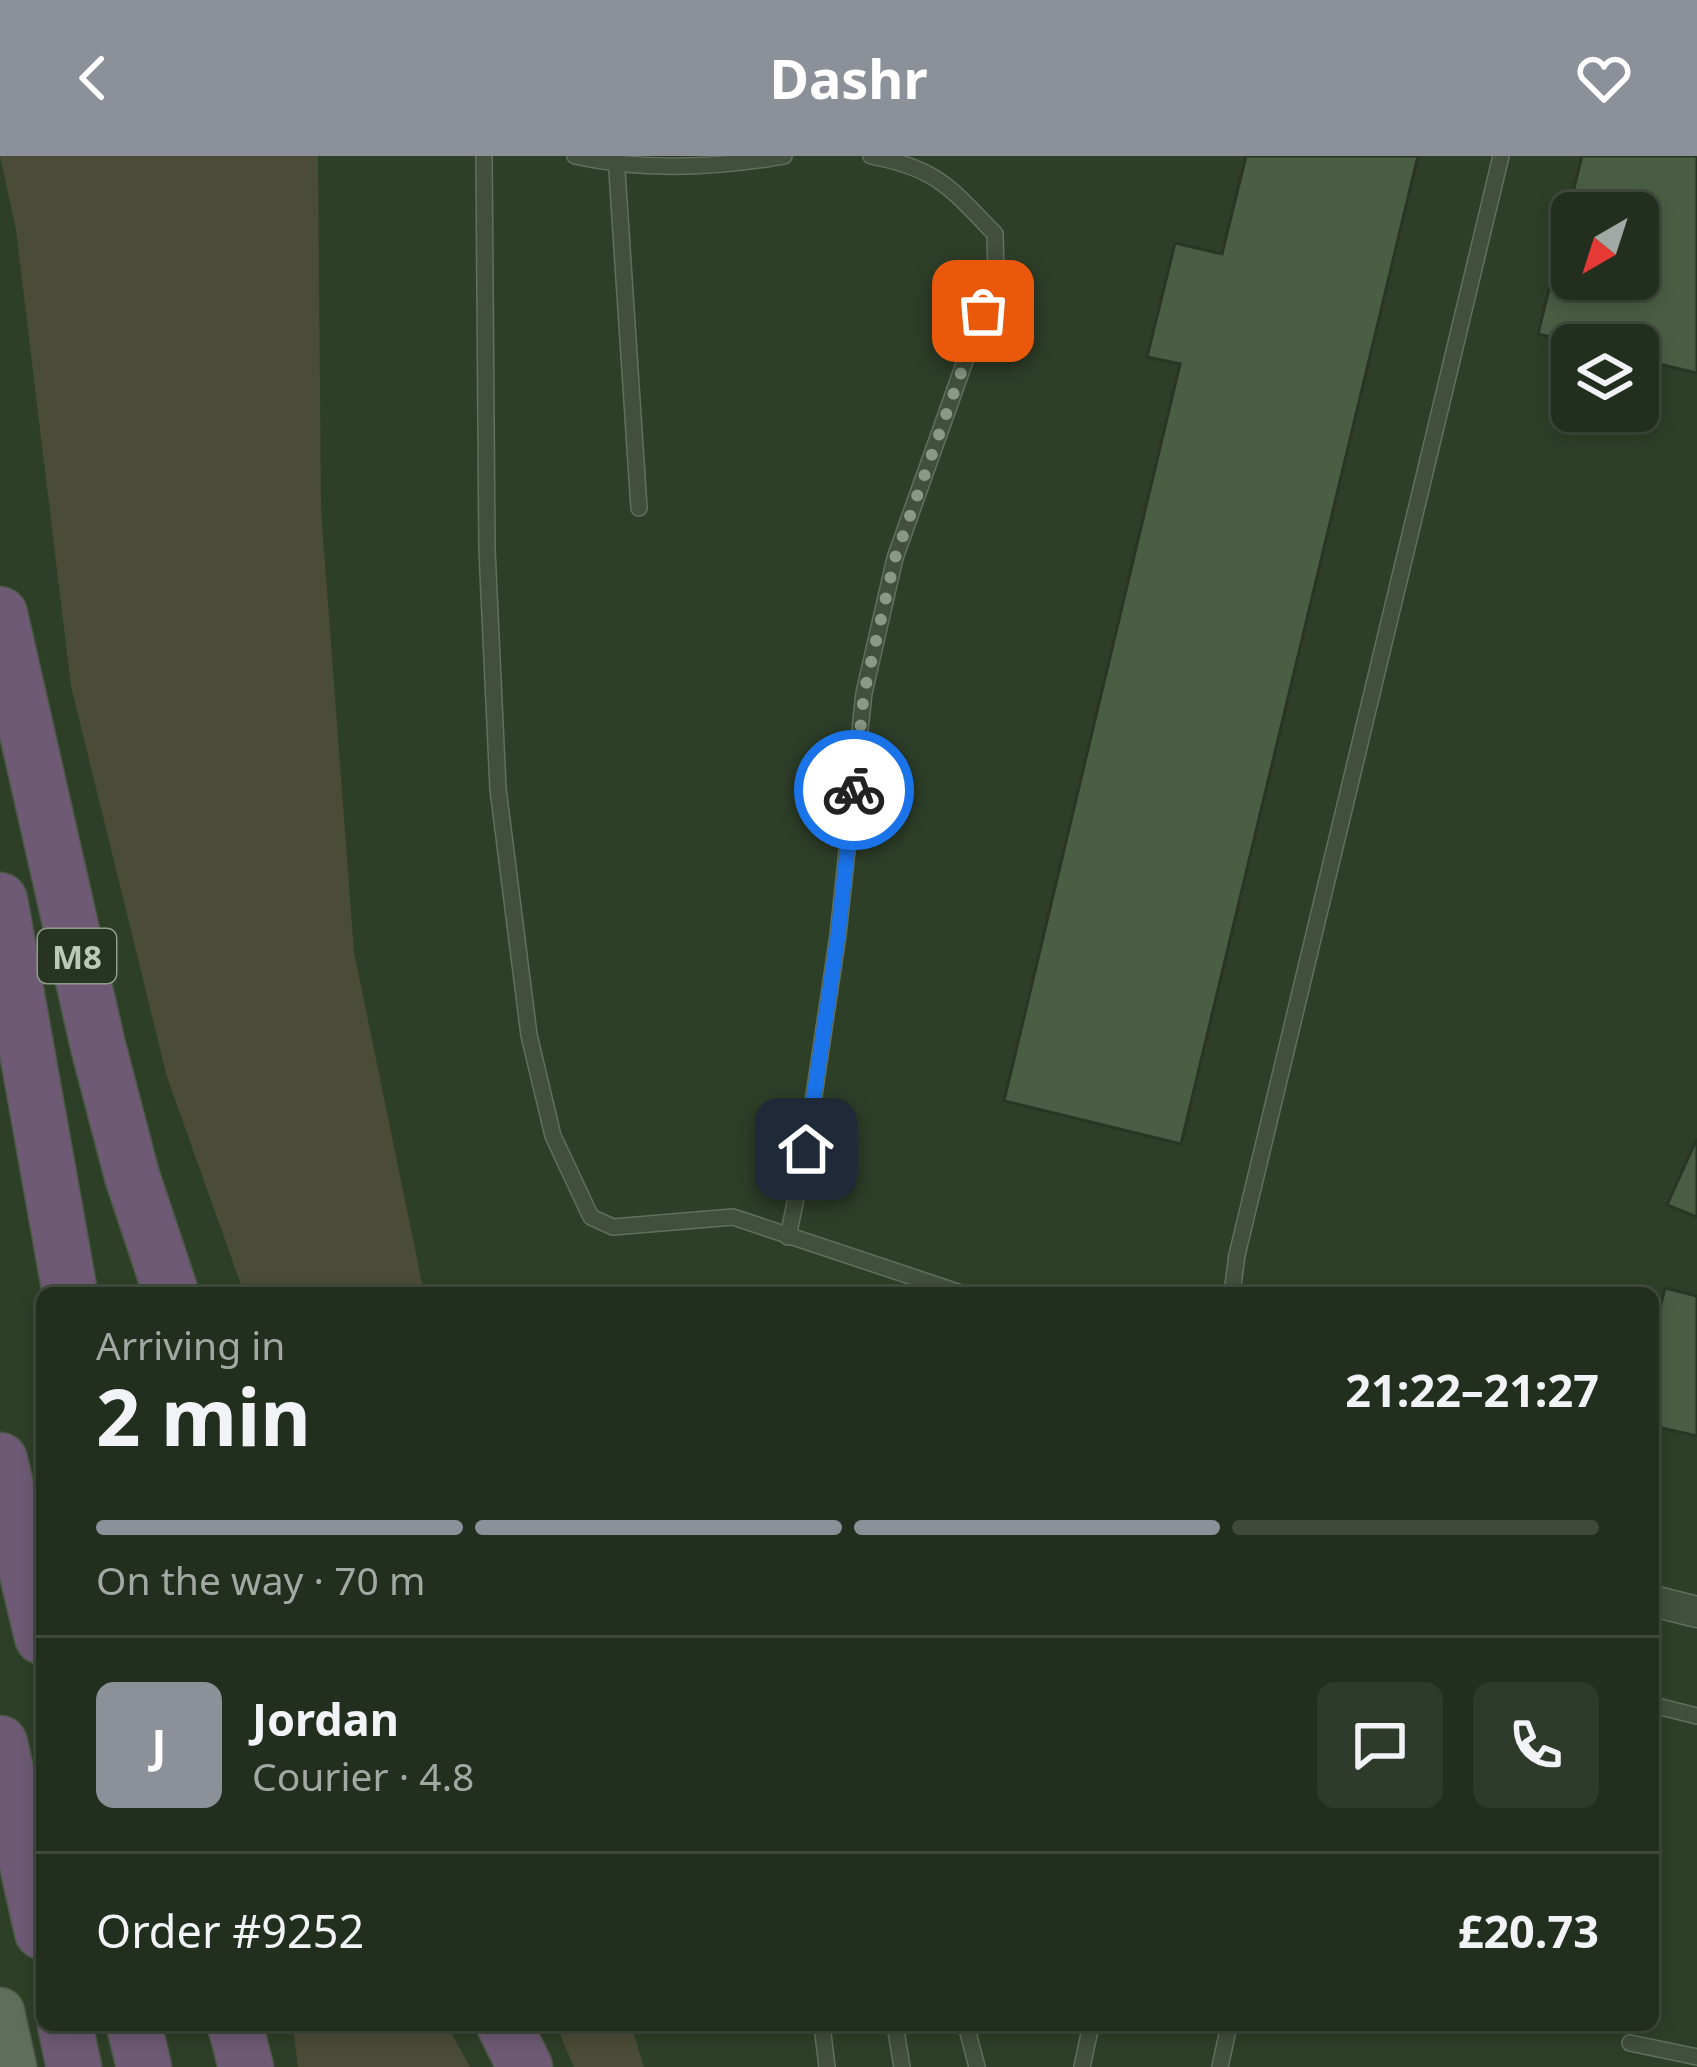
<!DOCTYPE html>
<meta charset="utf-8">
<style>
:root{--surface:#222f1e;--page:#2e3b2b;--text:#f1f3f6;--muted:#a2a9a4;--line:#3f4a3c;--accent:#8c9099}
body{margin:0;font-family:"Noto Sans",sans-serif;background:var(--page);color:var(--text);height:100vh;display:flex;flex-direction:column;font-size:45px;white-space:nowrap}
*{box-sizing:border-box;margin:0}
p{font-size:39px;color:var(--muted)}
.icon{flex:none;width:66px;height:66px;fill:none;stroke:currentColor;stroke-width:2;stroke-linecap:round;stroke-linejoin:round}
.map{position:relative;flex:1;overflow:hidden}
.details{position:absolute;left:36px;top:1131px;width:1623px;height:744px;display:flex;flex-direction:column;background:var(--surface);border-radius:18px;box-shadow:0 6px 18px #0003,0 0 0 3px var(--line)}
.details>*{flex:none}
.needle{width:78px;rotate:219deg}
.buttons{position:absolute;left:1551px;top:36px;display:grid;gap:24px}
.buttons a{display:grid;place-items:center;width:108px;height:108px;border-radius:18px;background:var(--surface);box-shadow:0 6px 18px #0003,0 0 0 3px var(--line);font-size:60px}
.pin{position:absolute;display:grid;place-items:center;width:102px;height:102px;color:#fff;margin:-51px;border-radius:24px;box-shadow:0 6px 18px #0006}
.courier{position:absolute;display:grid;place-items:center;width:120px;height:120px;margin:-60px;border:9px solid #1a73e8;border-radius:50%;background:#fff;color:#222;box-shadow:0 3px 15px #0007}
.overview em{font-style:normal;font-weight:700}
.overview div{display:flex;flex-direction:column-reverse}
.overview{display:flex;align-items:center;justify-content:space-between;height:204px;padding:0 60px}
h1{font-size:78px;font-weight:700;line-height:90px}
.bar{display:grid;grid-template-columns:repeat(4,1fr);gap:18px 12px;align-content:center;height:144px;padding:0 60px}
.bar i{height:15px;border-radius:9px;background:var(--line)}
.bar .on{background:var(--accent)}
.bar p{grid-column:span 4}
.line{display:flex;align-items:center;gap:30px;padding:0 60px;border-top:3px solid var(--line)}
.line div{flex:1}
.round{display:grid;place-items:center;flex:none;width:126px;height:126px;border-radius:18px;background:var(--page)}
header{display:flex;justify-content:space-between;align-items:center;height:156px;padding:0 60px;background:var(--accent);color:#fff;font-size:54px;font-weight:700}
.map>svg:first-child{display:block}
</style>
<header><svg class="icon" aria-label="back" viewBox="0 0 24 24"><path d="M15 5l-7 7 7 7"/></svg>Dashr<svg class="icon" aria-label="heart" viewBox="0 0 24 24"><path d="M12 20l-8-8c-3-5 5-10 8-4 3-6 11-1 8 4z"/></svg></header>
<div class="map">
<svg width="1697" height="1911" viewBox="0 0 1697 1911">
<rect width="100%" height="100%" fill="#2e3f28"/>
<g fill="#4b4c37">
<path d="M0,0H318L321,354L354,796L424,1137H244L167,921L71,530L16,74Z"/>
<path d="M293,1869H447L470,1911H298Z"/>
<path d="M556,1869H631L644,1911H574Z"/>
</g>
<g fill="#4a5e44" stroke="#283623" stroke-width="3" fill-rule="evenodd">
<path d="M1246,0H1418L1181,988L1004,945L1180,208L1147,201L1175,87L1222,98Z"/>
<path d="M1582,0H1697V217L1638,203V189H1583L1538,178ZM1572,57H1638V123H1572Z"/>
<path d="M1697,982V1061L1667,1049Z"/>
<path d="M1665,1132L1697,1140V1280L1653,1270V1182Z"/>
</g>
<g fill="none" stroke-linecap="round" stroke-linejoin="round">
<defs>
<g id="lane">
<path d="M484,0L487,394L498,633L529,879L553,980L591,1061L613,1071L733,1061L961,1137"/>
<path d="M575,0C642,15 716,12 784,0"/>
<path d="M616,0L639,352"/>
<path d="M788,1081L806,993L838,779L864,537L895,402L996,118L995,78C950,31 936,12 871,0"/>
<path d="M1232,1137L1237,1099L1501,0"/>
<path d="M1653,1549L1697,1560"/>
<path d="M822,1869L827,1911"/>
<path d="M895,1869L902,1911"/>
<path d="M966,1869L977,1911"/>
<path d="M1630,1887L1697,1901"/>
<path d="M1082,1911L1091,1869"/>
<path d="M1220,1911L1229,1869"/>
</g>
<path id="street" d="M1653,1445L1697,1456"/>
<path id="primary" d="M0,1856L12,1911"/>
<g id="highway">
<path d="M0,458L98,890L132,1020L171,1137"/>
<path d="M0,744L70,1137"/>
<path d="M0,1304L42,1481"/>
<path d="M0,1587L42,1776"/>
<path d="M65,1869L74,1911"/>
<path d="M134,1869L144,1911"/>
<path d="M235,1869L246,1911"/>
<path d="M504,1869L525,1911"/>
</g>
</defs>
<use href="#lane" stroke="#616f5d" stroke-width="18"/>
<use href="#street" stroke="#616f5d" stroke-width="33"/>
<use href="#primary" stroke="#4d5b48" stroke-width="51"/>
<use href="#highway" stroke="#4c5947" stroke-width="57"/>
<use href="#lane" stroke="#414f3c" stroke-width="15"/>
<use href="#street" stroke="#414f3c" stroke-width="30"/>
<use href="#primary" stroke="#5f6e5a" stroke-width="48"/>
<use href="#highway" stroke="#6e5a74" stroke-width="54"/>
</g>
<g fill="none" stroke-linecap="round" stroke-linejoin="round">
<path stroke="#8a9986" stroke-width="12" stroke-dasharray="0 21.6" d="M854,634L864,537L895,402L983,155"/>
<path stroke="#1a73e8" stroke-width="15" d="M806,993L838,779L854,634"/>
</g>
<g text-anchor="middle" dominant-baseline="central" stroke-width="9" stroke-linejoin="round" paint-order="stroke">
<rect fill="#263421" stroke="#8f9c8b" stroke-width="3" x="38" y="773" width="78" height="54" rx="9"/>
<g font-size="33" font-weight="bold" fill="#bcc9b8">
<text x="77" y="800">M8</text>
</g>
</g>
</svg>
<div class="buttons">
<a><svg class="needle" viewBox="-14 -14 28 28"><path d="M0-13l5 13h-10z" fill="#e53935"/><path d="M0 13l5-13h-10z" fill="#a2a9a4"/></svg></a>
<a><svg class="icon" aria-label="layers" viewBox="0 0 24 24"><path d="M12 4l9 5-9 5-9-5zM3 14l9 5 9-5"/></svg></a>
</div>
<div class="pin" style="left:983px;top:155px;background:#ea580c"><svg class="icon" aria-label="bag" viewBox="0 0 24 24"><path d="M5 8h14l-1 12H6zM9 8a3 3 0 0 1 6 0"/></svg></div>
<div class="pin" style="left:806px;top:993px;background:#1f2937"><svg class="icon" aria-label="home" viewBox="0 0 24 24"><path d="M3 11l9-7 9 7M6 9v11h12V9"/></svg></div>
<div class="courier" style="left:854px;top:634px"><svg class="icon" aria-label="bike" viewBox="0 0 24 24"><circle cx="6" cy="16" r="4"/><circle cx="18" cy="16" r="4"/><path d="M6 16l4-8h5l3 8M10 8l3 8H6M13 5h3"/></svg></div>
<section class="details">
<div class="overview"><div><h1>2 min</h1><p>Arriving in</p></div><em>21:22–21:27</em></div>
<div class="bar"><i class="on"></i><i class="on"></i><i class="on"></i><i></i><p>On the way · 70 m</p></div>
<div class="line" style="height:216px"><b class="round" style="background:var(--accent);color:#fff">J</b><div><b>Jordan</b><p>Courier · 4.8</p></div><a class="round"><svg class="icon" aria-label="chat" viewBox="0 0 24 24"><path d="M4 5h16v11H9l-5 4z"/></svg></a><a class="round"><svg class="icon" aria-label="phone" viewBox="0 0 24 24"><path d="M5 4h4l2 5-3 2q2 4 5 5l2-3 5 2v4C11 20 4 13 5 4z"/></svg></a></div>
<div class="line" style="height:156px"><div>Order #9252</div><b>£20.73</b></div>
</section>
</div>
